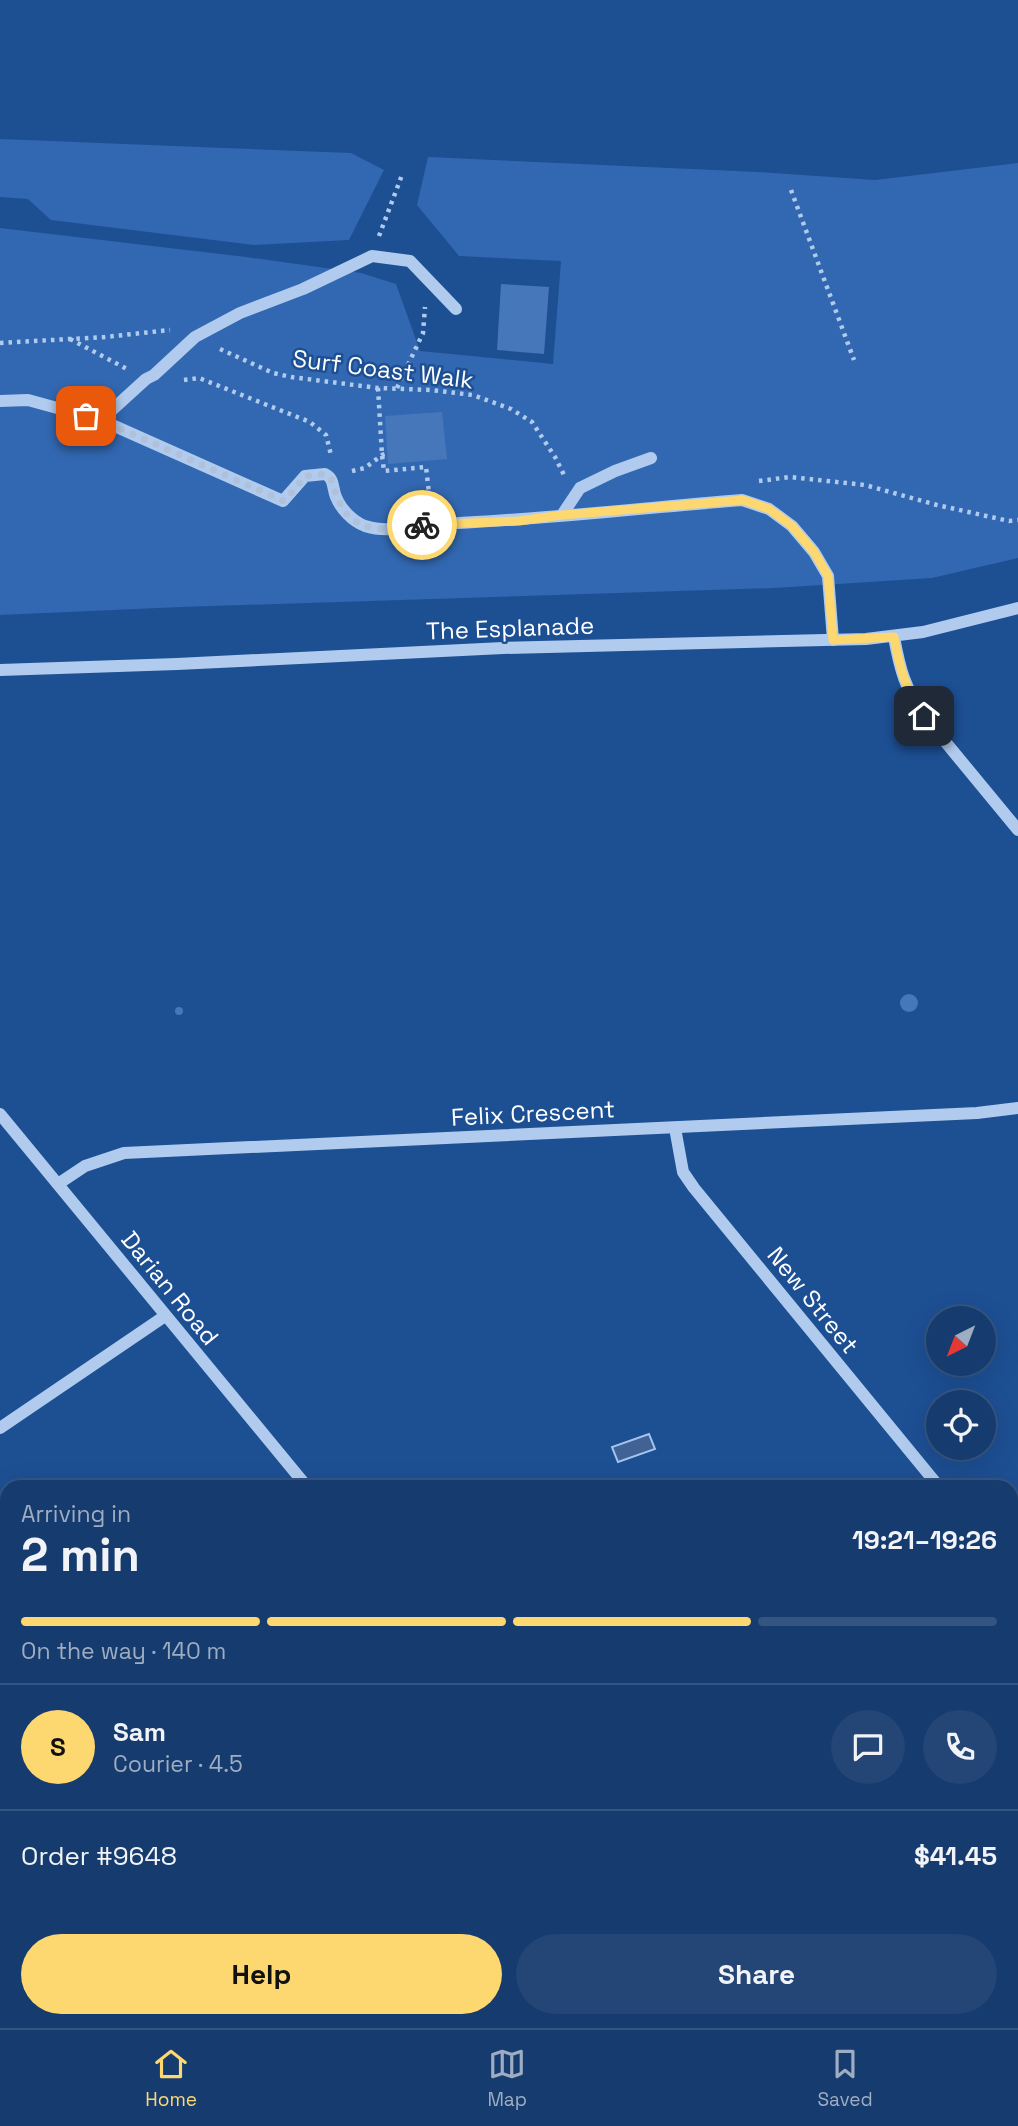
<!DOCTYPE html>
<meta charset="utf-8">
<style>
:root{--surface:#163b6e;--page:#234676;--text:#f1f3f6;--muted:#9eadc2;--line:#355581;--accent:#fdd76f}
body{margin:0;font-family:"Space Grotesk",sans-serif;background:var(--page);color:var(--text);height:100vh;display:flex;flex-direction:column;font-size:26px;white-space:nowrap}
*{box-sizing:border-box;margin:0}
p{font-size:23px;color:var(--muted)}
.icon{flex:none;width:38px;height:38px;fill:none;stroke:currentColor;stroke-width:2;stroke-linecap:round;stroke-linejoin:round}
.map{position:relative;flex:1;overflow:hidden}
.sheet{position:absolute;left:0px;top:1480px;width:1018px;height:548px;display:flex;flex-direction:column;background:var(--surface);border-radius:21px 21px 0 0;box-shadow:0 7px 28px #0002,0 0 0 2px var(--line)}
.sheet>*{flex:none}
.needle{width:46px;rotate:222deg}
.buttons{position:absolute;left:926px;top:1306px;display:grid;gap:14px}
.buttons a{display:grid;place-items:center;width:70px;height:70px;border-radius:50%;background:var(--surface);box-shadow:0 7px 28px #0002,0 0 0 2px var(--line);font-size:35px}
.pin{position:absolute;display:grid;place-items:center;width:60px;height:60px;color:#fff;margin:-30px;border-radius:14px;box-shadow:0 4px 10px #0006}
.courier{position:absolute;display:grid;place-items:center;width:70px;height:70px;margin:-35px;border:5px solid #fdd76f;border-radius:50%;background:#fff;color:#222;box-shadow:0 2px 9px #0007}
.headline em{font-style:normal;font-weight:600}
.headline div{display:flex;flex-direction:column-reverse}
.headline{display:flex;align-items:center;justify-content:space-between;height:119px;padding:0 21px}
h1{font-size:46px;font-weight:600;line-height:52px}
.bar{display:grid;grid-template-columns:repeat(4,1fr);gap:10px 7px;align-content:center;height:84px;padding:0 21px}
.bar i{height:9px;border-radius:5px;background:var(--line)}
.bar .active{background:var(--accent)}
.bar p{grid-column:span 4}
.line{display:flex;align-items:center;gap:18px;padding:0 21px;border-top:2px solid var(--line)}
.line div{flex:1}
.round{display:grid;place-items:center;flex:none;width:74px;height:74px;border-radius:37px;background:var(--page)}
.primary-button{display:flex;gap:14px;margin-top:auto;padding:14px 21px}
.primary-button a{flex:1;height:80px;border-radius:42px;background:var(--accent);color:#111;font-size:28px;font-weight:600;line-height:80px;text-align:center}
.primary-button a+a{background:var(--page);color:var(--text)}
.tabs{display:flex;justify-content:space-around;align-items:center;height:98px;border-top:2px solid var(--line);background:var(--surface);font-size:19px;color:var(--muted)}
.tabs a{display:grid;justify-items:center;gap:4px}
.tabs .active{color:var(--accent)}
.map>svg:first-child{display:block}
</style>
<div class="map">
<svg width="1018" height="2028" viewBox="0 0 1018 2028">
<rect width="100%" height="100%" fill="#1d4f93"/>
<g fill="#3268b1">
<path d="M0,139L351,153L384,170L349,240L254,245L51,220L28,199L0,197Z"/>
<path d="M428,157L758,172L875,180L1018,163V558L932,578L774,588L181,607L0,615V228L246,257L361,273L396,284L420,351L553,364L561,261L459,256L417,205Z"/>
</g>
<path fill="#406294" stroke="#a3c5f0" stroke-width="2" d="M649,1434L655,1449L618,1462L612,1447Z"/>
<g fill="#4677ba">
<path d="M501,284L549,287L544,354L497,350Z"/>
<path d="M442,412L447,459L388,464L385,416Z"/>
<circle cx="909" cy="1003" r="9"/>
<circle cx="179" cy="1011" r="4"/>
</g>
<g fill="none" stroke-linecap="round" stroke-linejoin="round">
<g stroke="#b0cbee" stroke-width="4.5" stroke-dasharray="3.5 5" stroke-linecap="butt">
<path d="M791,190L854,360"/>
<path d="M379,236L402,175"/>
<path d="M70,339L127,369"/>
<path d="M0,343L105,337L170,330"/>
<path d="M220,349L273,373L291,377L378,388L431,390L473,395L511,409L532,422L555,457L564,475"/>
<path d="M184,380L199,378L310,422L326,435L331,455"/>
<path d="M378,388L382,455L384,471L426,467L430,502"/>
<path d="M397,388L423,333L425,307"/>
<path d="M352,471L365,468L382,455L388,453"/>
<path d="M759,481L790,477L865,485L937,505L1009,521L1018,520"/>
</g>
<g stroke="#b0cbee" stroke-width="12">
<path d="M0,401L28,400L101,420L283,501L305,476L325,474C335,479 332,488 336,497C341,509 352,521 365,526C389,534 415,525 439,524C540,520 641,508 742,500L769,509L792,526L814,552L828,576L833,640"/>
<path d="M101,420L146,379L154,375L195,337L240,313L303,289L372,256L410,261L456,309"/>
<path d="M562,515L580,488L615,471L651,458"/>
<path d="M894,637C900,670 905,688 924,716L1018,830"/>
<path d="M0,670L177,664L503,648L866,639L923,632L1018,608"/>
<path d="M0,1114L308,1488"/>
<path d="M675,1128L683,1172L694,1188L940,1488"/>
<path d="M58,1184L85,1166L124,1153L977,1113L1018,1108"/>
<path d="M0,1428L165,1316"/>
<path d="M1012,1575L1018,1583"/>
<path d="M0,1823L7,1831"/>
<path d="M165,2021L170,2028"/>
<path d="M750,2021L755,2028"/>
</g>
</g>
<g fill="none" stroke-linecap="round" stroke-linejoin="round">
<path stroke="#b0c1d9" stroke-width="7" stroke-dasharray="0 12.6" d="M86,416L101,420L279,499L284,501L287,498L305,476L325,474L332,480C344,535 376,532 422,525"/>
<path stroke="#fdd76f" stroke-width="9" d="M422,525L519,521L562,515L743,500L769,509L792,526L814,552L828,576L833,640L894,637C900,670 905,688 924,716"/>
</g>
<g text-anchor="middle" dominant-baseline="central" stroke-width="5" stroke-linejoin="round" paint-order="stroke">
<g font-size="24" fill="#fff" stroke="#1d4f93">
<text transform="translate(383 369) rotate(7)">Surf Coast Walk</text>
<text transform="translate(510 628) rotate(-2)">The Esplanade</text>
<text transform="translate(533 1113) rotate(-3)">Felix Crescent</text>
<text transform="translate(170 1288) rotate(51)">Darian Road</text>
<text transform="translate(813 1300) rotate(51)">New Street</text>
</g>
</g>
</svg>
<div class="buttons">
<a><svg class="needle" viewBox="-14 -14 28 28"><path d="M0-13l5 13h-10z" fill="#e53935"/><path d="M0 13l5-13h-10z" fill="#9eadc2"/></svg></a>
<a><svg class="icon" aria-label="locate" viewBox="0 0 24 24"><circle cx="12" cy="12" r="6"/><path d="M12 2v4M12 18v4M2 12h4M18 12h4"/></svg></a>
</div>
<div class="pin" style="left:86px;top:416px;background:#ea580c"><svg class="icon" aria-label="bag" viewBox="0 0 24 24"><path d="M5 8h14l-1 12H6zM9 8a3 3 0 0 1 6 0"/></svg></div>
<div class="pin" style="left:924px;top:716px;background:#1f2937"><svg class="icon" aria-label="home" viewBox="0 0 24 24"><path d="M3 11l9-7 9 7M6 9v11h12V9"/></svg></div>
<div class="courier" style="left:422px;top:525px"><svg class="icon" aria-label="bike" viewBox="0 0 24 24"><circle cx="6" cy="16" r="4"/><circle cx="18" cy="16" r="4"/><path d="M6 16l4-8h5l3 8M10 8l3 8H6M13 5h3"/></svg></div>
<section class="sheet">
<div class="headline"><div><h1>2 min</h1><p>Arriving in</p></div><em>19:21–19:26</em></div>
<div class="bar"><i class="active"></i><i class="active"></i><i class="active"></i><i></i><p>On the way · 140 m</p></div>
<div class="line" style="height:126px"><b class="round" style="background:var(--accent);color:#111">S</b><div><b>Sam</b><p>Courier · 4.5</p></div><a class="round"><svg class="icon" aria-label="chat" viewBox="0 0 24 24"><path d="M4 5h16v11H9l-5 4z"/></svg></a><a class="round"><svg class="icon" aria-label="phone" viewBox="0 0 24 24"><path d="M5 4h4l2 5-3 2q2 4 5 5l2-3 5 2v4C11 20 4 13 5 4z"/></svg></a></div>
<div class="line" style="height:91px"><div>Order #9648</div><b>$41.45</b></div>
<div class="primary-button"><a>Help</a><a>Share</a></div>
</section>
</div>
<nav class="tabs">
<a class="active"><svg class="icon" aria-label="home" viewBox="0 0 24 24"><path d="M3 11l9-7 9 7M6 9v11h12V9"/></svg>Home</a>
<a><svg class="icon" aria-label="map" viewBox="0 0 24 24"><path d="M3 6l6-2 6 2 6-2v14l-6 2-6-2-6 2zM9 4v14M15 6v14"/></svg>Map</a>
<a><svg class="icon" aria-label="saved" viewBox="0 0 24 24"><path d="M7 4h10v16l-5-4-5 4z"/></svg>Saved</a>
</nav>
